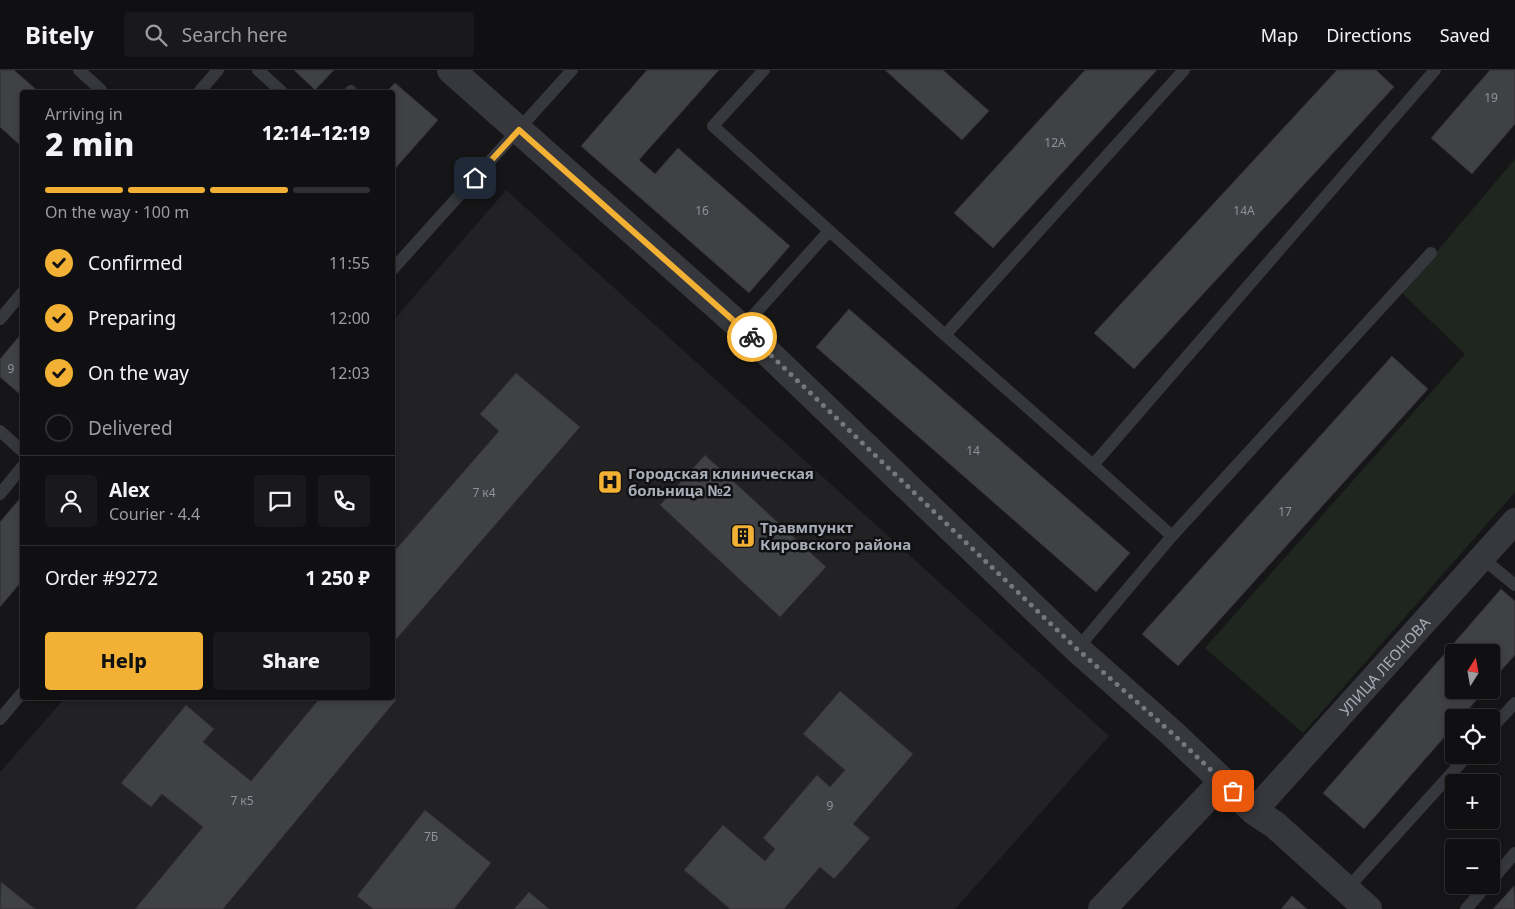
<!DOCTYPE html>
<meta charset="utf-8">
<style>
:root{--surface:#101012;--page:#19191b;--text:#f1f3f6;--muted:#9c9d9f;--line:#303032;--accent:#f2b134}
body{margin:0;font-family:"Noto Sans",sans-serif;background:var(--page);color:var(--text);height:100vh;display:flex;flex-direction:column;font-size:19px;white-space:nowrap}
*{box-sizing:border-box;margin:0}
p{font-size:16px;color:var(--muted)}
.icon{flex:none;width:28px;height:28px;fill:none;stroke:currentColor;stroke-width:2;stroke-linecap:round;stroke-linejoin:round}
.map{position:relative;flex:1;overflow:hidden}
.panel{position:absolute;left:20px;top:20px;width:375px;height:610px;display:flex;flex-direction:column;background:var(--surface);border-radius:5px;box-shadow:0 2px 8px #0003,0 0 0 1px var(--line)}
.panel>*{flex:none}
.needle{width:32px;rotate:11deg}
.controls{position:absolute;left:1445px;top:574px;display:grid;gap:10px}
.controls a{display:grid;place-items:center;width:55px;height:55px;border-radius:5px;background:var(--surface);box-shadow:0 2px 8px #0003,0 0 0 1px var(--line);font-size:25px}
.pin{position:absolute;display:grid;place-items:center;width:42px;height:42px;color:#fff;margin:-21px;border-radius:10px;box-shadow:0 2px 8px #0006}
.courier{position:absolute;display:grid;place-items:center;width:50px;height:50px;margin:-25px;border:4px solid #f2b134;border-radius:50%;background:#fff;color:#222;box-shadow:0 1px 6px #0007}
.overview em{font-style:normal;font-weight:800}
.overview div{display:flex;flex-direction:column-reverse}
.overview{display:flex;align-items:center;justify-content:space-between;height:85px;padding:0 25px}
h1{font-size:32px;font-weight:800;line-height:38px}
.bar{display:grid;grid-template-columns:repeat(4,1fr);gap:8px 5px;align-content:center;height:60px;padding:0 25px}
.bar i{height:6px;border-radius:4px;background:var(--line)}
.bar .active{background:var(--accent)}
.bar p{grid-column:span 4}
.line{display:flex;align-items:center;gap:12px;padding:0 25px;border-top:1px solid var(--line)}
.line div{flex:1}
.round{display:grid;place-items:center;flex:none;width:52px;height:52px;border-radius:5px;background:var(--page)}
ol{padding:0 25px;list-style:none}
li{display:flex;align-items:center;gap:15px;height:55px}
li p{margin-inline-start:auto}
li .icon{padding:5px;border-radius:50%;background:var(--accent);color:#111;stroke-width:4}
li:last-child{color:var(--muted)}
li i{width:28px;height:28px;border:2px solid var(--line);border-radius:50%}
.button{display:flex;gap:10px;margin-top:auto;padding:10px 25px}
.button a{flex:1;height:58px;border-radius:5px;background:var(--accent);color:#111;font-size:20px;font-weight:800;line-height:58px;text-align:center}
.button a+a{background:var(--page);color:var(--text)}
header{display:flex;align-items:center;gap:30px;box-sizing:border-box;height:70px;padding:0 25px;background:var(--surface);border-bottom:1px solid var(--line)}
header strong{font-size:24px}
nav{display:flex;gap:28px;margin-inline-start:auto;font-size:18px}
.search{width:350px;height:45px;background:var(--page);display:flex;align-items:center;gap:12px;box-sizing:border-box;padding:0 18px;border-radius:5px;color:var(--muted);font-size:19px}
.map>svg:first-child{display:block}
</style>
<header>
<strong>Bitely</strong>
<div class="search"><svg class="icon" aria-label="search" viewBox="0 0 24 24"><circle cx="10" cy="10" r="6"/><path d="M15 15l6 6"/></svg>Search here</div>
<nav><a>Map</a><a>Directions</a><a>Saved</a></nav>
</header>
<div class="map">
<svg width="1515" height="839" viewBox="0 0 1515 839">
<rect width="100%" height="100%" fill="#161618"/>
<path fill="#222225" d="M506,120L1109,666L955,839H0V702L65,628H392L393,251Z"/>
<path fill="#1e261f" d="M1515,89V422L1303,663L1205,578L1465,284L1402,223Z"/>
<g fill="#404145" stroke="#303034">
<path d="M0,0H14L39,22H22V77L0,57Z"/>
<path d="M294,0H334L315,20Z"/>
<path d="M647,0H719L639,90L655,104L678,78L790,176L749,223L581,76Z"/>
<path d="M885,0H943L989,41L962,70Z"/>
<path d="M1085,0H1157L993,178L954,143Z"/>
<path d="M1337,0H1376L1394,17L1134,299L1094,263Z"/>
<path d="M1490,0H1515V54L1472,104L1431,68Z"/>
<path d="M395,13L438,50L392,102V22H386Z"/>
<path d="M849,239L1130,483L1096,522L816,277Z"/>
<path d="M22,263V326L0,307V289Z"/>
<path d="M1392,286L1428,319L1178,596L1142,564Z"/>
<path d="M516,303L580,357L392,574V484L499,361L480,344Z"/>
<path d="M705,385L826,497L780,547L660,435Z"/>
<path d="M22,426V511L0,537V452Z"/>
<path d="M1501,519L1515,531V585L1491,612V582H1454V620H1485L1461,648H1454V656L1364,759L1323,723Z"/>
<path d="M840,621L913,684L853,754L870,768L834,809L820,797L784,839H730L684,800L723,755L765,791L775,779L763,768L817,705L830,717L845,700L803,664Z"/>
<path d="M392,627L396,630L223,839H135L203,757L162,724L151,737L121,713L186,635L214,659L203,672L251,711L320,628Z"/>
<path d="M425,740L491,793L454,839H373L357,826Z"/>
<path d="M1,812L35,839H0Z"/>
<path d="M1514,816L1515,839H1493Z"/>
<path d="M529,822L549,839H514Z"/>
<path d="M1292,826L1307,839H1281Z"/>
</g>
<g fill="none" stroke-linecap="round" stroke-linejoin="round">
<g stroke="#37383d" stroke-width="12">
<path d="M79,0L101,20"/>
<path d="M258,0L282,22"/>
<path d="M764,0L713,56L945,265"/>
<path d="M199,22L218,0"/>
<path d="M350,22L351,21"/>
<path d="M392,200L572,0"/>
<path d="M0,249L22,223"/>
<path d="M742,258L829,161"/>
<path d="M0,361L22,381"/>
<path d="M1093,395L945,265L1184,0"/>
<path d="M0,424L22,397"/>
<path d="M1172,466L1431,183"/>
<path d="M1482,488L1515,515"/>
<path d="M1077,579L1172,466L1093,395L1435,0"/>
<path d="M0,649L22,623"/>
<path d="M1491,659L1515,633"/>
<path d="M1491,811L1515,783"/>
<path d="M1346,820L1468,685"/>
<path d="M1466,839L1487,815"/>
</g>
<path stroke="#37383d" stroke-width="26" id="s1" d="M1254,741L1515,451"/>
<g stroke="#37383d" stroke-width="28">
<path d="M451,0L742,258L1077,579L1173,664L1254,741L1275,755L1368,839"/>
<path d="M1102,839L1223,711"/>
</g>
</g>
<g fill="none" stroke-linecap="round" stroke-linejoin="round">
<path stroke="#757880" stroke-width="5" stroke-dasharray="0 9" d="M752,267L1077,579L1173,664L1233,721"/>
<path stroke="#f2b134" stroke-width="6" d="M475,108L519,60L752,267"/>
</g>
<defs>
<symbol id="hospital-square" viewBox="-11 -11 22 22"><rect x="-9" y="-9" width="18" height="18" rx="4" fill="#f2b134" stroke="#111113"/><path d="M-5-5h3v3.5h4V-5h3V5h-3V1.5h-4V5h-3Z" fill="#111"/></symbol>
<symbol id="building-square" viewBox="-11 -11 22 22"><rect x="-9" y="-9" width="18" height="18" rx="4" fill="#f2b134" stroke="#111113"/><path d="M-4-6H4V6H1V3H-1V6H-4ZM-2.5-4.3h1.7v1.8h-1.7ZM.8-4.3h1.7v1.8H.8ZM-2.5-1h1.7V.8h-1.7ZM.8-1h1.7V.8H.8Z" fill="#111"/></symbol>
</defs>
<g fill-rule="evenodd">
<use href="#hospital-square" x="596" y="398" width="28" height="28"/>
<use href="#building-square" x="729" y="452" width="28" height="28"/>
</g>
<g text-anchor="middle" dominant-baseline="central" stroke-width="5" stroke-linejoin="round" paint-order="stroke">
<g font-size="12" fill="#8e929b">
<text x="1491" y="27">19</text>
<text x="1055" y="72">12А</text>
<text x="702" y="140">16</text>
<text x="1244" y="140">14А</text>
<text x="11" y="298">9</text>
<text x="973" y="380">14</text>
<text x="484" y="422">7 к4</text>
<text x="1285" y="441">17</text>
<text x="242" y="730">7 к5</text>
<text x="830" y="735">9</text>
<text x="431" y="766">7Б</text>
</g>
<g font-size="15" font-weight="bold" fill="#a8adb8" stroke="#111113" text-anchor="start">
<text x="628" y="403">Городская клиническая<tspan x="628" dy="17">больница №2</tspan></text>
<text x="760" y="457">Травмпункт<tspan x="760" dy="17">Кировского района</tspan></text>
</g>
<g font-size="15" fill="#a8adb8" stroke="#111113">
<text stroke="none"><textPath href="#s1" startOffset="195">УЛИЦА ЛЕОНОВА</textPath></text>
</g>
</g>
</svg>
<div class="controls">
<a><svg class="needle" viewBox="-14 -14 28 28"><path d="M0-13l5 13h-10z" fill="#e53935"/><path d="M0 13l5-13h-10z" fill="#9c9d9f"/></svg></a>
<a><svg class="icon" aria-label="locate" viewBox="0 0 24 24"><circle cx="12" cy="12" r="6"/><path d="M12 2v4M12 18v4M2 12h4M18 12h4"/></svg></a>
<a>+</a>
<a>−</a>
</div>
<div class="pin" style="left:1233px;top:721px;background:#ea580c"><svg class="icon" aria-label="bag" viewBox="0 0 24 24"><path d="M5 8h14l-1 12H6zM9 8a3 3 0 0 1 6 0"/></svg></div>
<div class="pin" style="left:475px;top:108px;background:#1f2937"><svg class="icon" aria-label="home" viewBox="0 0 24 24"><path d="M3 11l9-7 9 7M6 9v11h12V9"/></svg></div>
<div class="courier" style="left:752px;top:267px"><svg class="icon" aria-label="bike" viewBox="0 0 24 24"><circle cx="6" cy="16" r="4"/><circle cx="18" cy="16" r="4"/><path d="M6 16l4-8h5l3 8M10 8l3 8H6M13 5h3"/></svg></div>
<section class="panel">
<div class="overview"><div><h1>2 min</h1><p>Arriving in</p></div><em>12:14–12:19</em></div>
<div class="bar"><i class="active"></i><i class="active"></i><i class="active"></i><i></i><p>On the way · 100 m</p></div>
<ol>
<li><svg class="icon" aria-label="check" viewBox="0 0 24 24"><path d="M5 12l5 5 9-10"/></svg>Confirmed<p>11:55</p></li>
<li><svg class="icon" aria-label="check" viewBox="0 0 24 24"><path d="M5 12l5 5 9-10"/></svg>Preparing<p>12:00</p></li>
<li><svg class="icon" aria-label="check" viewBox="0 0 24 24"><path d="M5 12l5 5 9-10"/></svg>On the way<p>12:03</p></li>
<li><i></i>Delivered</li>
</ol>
<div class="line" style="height:90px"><a class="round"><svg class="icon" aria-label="person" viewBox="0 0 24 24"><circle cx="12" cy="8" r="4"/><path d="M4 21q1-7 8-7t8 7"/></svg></a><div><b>Alex</b><p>Courier · 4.4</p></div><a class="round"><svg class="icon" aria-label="chat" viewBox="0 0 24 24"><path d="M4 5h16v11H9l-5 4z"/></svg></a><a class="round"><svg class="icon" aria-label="phone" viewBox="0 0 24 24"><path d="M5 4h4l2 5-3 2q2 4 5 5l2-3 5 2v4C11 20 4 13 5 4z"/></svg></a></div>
<div class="line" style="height:65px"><div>Order #9272</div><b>1 250 ₽</b></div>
<div class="button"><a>Help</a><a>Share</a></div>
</section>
</div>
